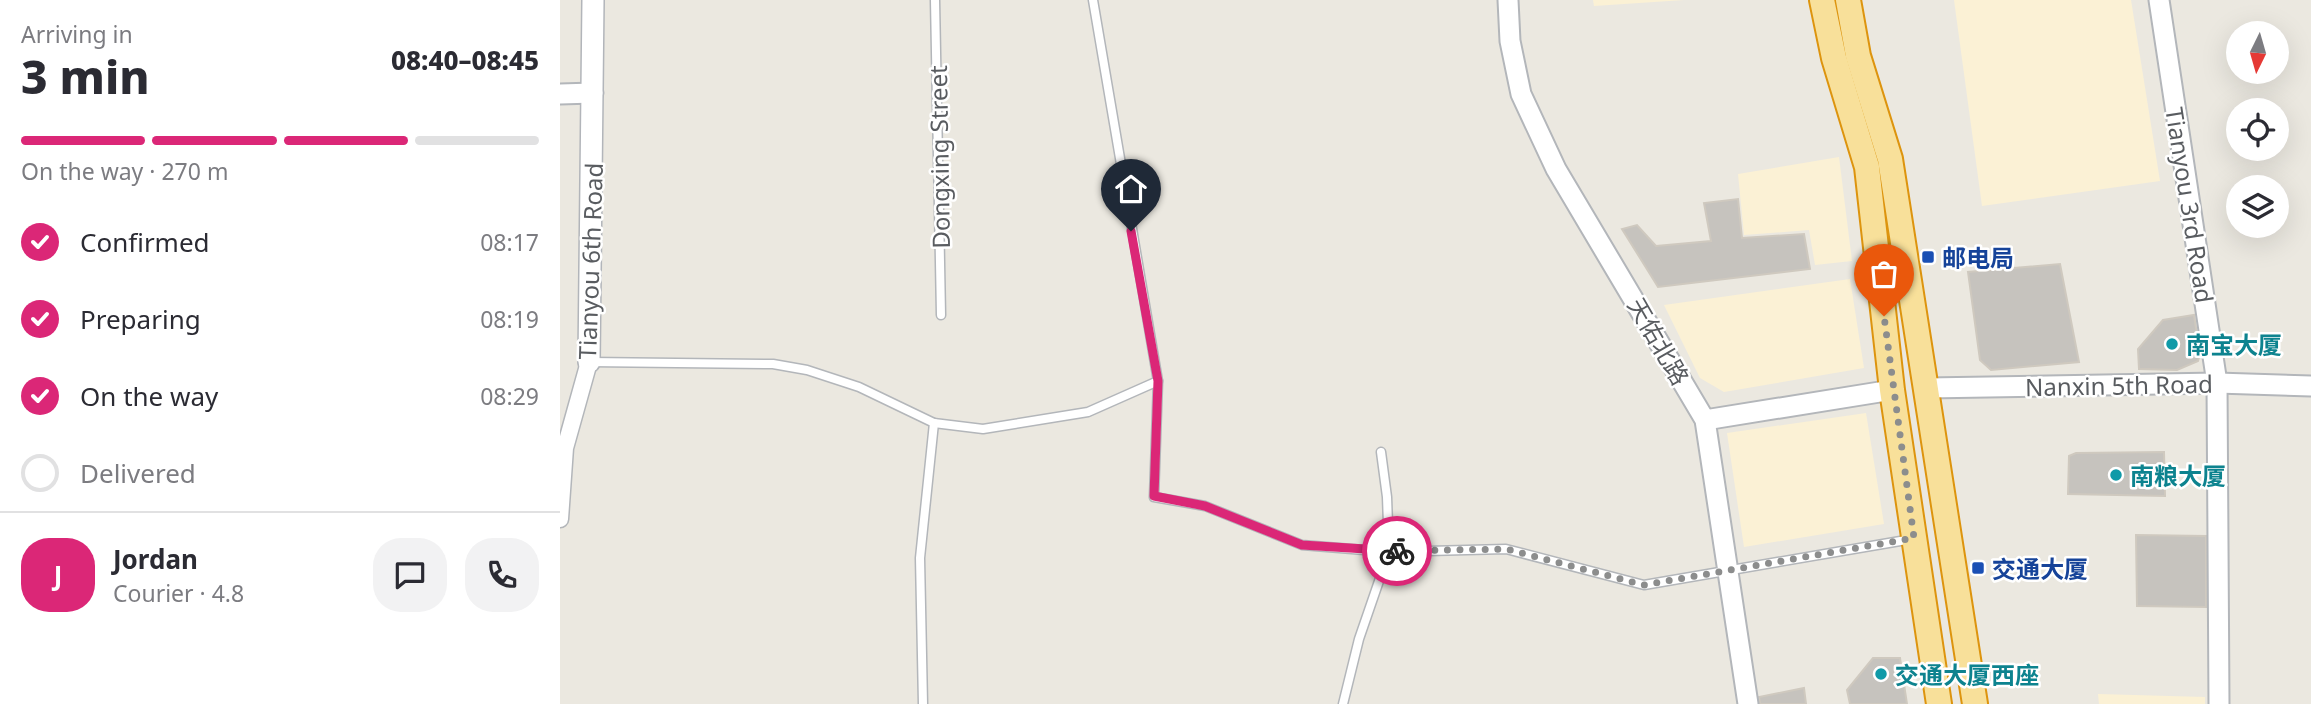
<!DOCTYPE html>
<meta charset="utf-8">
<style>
:root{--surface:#fff;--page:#f2f2f3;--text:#2b2b33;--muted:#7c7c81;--line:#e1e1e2;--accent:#db2777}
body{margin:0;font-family:"Noto Sans","Noto Sans SC",sans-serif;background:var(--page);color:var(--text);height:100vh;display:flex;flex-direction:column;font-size:26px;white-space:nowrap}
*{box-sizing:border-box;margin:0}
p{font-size:23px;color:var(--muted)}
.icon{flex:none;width:38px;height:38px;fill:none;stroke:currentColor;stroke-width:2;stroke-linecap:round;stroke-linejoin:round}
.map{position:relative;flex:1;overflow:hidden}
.panel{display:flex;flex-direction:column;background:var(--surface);width:560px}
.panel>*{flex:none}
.needle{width:46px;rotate:185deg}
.tools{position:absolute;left:1666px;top:21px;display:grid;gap:14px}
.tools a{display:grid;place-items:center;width:63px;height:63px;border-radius:50%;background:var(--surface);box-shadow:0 7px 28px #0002;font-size:35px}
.pin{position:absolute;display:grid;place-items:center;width:60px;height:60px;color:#fff;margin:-72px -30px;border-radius:50% 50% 50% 0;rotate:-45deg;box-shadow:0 0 7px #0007}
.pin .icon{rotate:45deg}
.courier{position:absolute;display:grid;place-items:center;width:70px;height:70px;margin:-35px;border:5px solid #db2777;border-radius:50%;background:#fff;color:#222;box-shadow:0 2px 9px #0007}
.headline em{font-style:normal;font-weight:800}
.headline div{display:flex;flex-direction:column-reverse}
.headline{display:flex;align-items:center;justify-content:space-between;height:119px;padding:0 21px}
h1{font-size:46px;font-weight:800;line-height:52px}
.bar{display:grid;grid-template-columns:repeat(4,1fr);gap:10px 7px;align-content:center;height:84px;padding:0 21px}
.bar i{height:9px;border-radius:5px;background:var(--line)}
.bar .on{background:var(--accent)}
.bar p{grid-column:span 4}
.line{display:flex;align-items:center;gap:18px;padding:0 21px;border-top:2px solid var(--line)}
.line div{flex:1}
.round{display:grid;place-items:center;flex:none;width:74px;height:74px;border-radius:28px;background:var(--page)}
ol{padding:0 21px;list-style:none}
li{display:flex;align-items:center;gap:21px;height:77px}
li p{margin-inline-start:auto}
li .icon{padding:7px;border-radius:50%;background:var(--accent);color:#fff;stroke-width:4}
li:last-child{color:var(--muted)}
li i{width:38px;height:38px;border:4px solid var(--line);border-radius:50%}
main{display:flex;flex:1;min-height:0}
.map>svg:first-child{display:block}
</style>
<main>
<section class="panel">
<div class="headline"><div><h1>3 min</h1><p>Arriving in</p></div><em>08:40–08:45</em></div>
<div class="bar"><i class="on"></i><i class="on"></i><i class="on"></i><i></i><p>On the way · 270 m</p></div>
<ol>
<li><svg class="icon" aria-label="check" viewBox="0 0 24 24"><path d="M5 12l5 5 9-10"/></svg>Confirmed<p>08:17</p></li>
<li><svg class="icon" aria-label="check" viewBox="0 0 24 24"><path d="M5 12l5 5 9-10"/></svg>Preparing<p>08:19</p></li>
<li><svg class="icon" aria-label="check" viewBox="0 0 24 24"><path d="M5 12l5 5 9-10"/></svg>On the way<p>08:29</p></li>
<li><i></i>Delivered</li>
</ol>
<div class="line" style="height:126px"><b class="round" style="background:var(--accent);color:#fff">J</b><div><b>Jordan</b><p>Courier · 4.8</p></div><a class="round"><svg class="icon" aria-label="chat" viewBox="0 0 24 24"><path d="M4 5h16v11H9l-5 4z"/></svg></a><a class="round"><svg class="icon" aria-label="phone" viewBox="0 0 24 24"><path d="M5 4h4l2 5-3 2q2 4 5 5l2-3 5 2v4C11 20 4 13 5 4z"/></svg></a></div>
</section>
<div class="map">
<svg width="1751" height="704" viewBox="0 0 1751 704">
<rect width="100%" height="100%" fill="#ebe8e0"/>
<g fill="#fbf1d5">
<path d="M1033,0H1124L1034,6Z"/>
<path d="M1394,0H1571L1600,181L1422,206Z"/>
<path d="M1279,157L1292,261L1255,265L1249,230L1184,235L1178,174Z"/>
<path d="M1290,279L1304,368L1164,392L1140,378L1104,305Z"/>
<path d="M1306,413L1324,524L1184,547L1167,433Z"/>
<path d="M1538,694L1645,697V704H1539Z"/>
</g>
<g fill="#c6c3be" stroke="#cfc9bf" stroke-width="2">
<path d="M1178,199L1182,238L1244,234L1250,269L1098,287L1062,229L1077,225L1096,246L1151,241L1144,203Z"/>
<path d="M1500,264L1519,362L1431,370L1420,360L1408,272Z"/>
<path d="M1634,315L1640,354L1638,361L1617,370L1579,369L1578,349L1603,320Z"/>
<path d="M1604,452L1605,496L1508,494L1509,456L1516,453Z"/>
<path d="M1576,535L1646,536V607L1577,606Z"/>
<path d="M1313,658H1340L1347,704H1290L1287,690Z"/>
<path d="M1244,688L1246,704H1200L1199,697Z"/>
</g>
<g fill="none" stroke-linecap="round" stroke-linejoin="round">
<defs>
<g id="service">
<path d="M375,0L381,315"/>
<path d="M533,0L598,381L594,497L645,506L742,545L829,552L946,549L1084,585L1352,539"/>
<path d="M29,362L213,364L247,370L299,387L374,423L423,429L528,412L598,381"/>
<path d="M363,704L360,558L374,423"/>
<path d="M783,704L799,639L829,552L827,497L821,452"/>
</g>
<path id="minor" d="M0,519L5,448L29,362"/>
<g id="tertiary">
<path d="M948,0L950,41L961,94L996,169L1145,420L1188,704"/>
<path d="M1599,0L1657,383L1659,704"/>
<path d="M0,94L33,93"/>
<path d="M1367,388L1657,383L1751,386"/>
<path d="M1145,420L1332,390"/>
</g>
<path id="secondary" d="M29,362L33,0"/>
<g id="trunk">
<path d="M1262,0L1274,58L1307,167L1332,390L1379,704"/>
<path d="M1288,0L1298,56L1330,159L1415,704"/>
</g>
</defs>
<use href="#service" stroke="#b3b6ba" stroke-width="11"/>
<use href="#minor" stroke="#b3b6ba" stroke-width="19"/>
<use href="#tertiary" stroke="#b3b6ba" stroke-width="23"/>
<use href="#secondary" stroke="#b2b5ba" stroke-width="24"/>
<use href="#trunk" stroke="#dd940e" stroke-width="28"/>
<use href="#service" stroke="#fff" stroke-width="8"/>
<use href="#minor" stroke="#fff" stroke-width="16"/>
<use href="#tertiary" stroke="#fff" stroke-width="19"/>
<use href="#secondary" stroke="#fff" stroke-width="21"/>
<use href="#trunk" stroke="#f8e09a" stroke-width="24"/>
</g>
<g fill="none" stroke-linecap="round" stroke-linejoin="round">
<path stroke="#8c8d8d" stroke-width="7" stroke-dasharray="0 12.6" d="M837,551L946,549L1084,585L1354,538L1324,316"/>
<path stroke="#db2777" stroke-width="9" d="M571,231L598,381L594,496L645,506L742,545L837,551"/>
</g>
<g fill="#1a4fb4" stroke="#fff" stroke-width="2.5">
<rect x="1361" y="250" width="14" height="14" rx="3.5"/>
<rect x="1411" y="561" width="14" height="14" rx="3.5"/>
</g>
<g fill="#0f9aa8" stroke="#fff" stroke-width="2.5">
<circle cx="1612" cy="344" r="7"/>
<circle cx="1556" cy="475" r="7"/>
<circle cx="1321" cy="674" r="7"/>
</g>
<g text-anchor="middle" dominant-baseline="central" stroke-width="5" stroke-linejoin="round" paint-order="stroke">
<g font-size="24" fill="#595c60" stroke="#fff">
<text transform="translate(379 157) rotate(-91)">Dongxing Street</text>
<text transform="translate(1630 205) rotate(81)">Tianyou 3rd Road</text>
<text transform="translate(30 261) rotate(-88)">Tianyou 6th Road</text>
<text transform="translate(1099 341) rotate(60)">天佑北路</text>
<text transform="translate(1559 385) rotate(-1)">Nanxin 5th Road</text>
</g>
<g font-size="24" font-weight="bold" fill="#164399" stroke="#fff" text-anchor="start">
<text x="1382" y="257">邮电局</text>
<text x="1432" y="568">交通大厦</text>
</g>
<g font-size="24" font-weight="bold" fill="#0d838f" stroke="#fff" text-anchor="start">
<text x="1626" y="344">南宝大厦</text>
<text x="1570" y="475">南粮大厦</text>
<text x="1335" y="674">交通大厦西座</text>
</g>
</g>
</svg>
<div class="tools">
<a><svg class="needle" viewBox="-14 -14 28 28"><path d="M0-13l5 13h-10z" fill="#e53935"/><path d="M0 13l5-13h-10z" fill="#7c7c81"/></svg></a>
<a><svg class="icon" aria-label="locate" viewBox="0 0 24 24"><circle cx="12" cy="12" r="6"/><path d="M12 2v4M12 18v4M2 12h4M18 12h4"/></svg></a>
<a><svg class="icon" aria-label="layers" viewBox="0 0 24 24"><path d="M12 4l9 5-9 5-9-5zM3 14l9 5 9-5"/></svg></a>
</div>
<div class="pin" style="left:1324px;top:316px;background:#ea580c"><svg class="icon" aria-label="bag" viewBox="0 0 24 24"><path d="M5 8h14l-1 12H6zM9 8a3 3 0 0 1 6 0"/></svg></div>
<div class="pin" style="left:571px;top:231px;background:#1f2937"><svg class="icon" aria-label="home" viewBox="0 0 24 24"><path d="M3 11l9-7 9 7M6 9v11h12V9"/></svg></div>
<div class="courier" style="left:837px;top:551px"><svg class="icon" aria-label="bike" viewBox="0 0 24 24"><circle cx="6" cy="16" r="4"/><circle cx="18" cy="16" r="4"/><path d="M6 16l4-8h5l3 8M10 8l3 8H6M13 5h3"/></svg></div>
</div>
</main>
